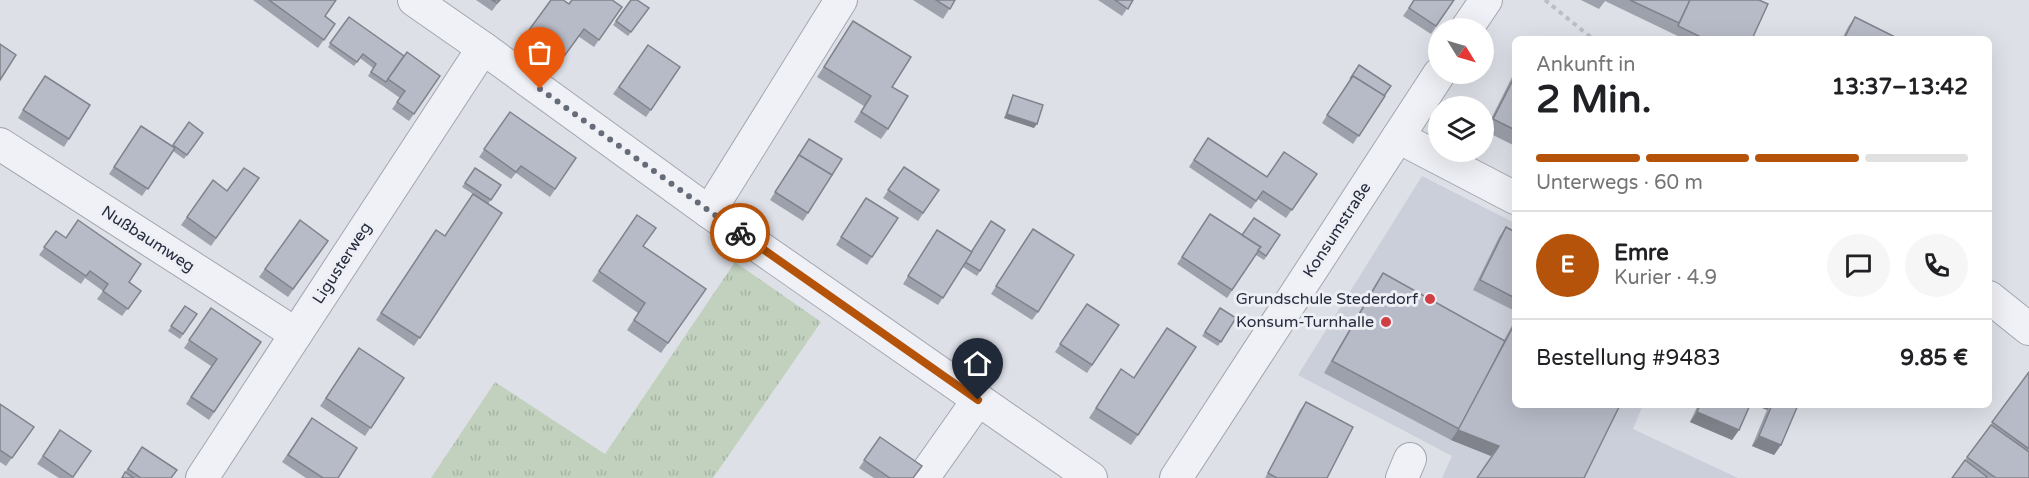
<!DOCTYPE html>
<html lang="de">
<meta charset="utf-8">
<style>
:root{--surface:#fff;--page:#f6f6f6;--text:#202124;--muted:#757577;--line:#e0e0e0;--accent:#b45309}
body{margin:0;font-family:"Varela Round",sans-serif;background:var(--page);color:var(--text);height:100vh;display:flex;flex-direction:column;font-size:22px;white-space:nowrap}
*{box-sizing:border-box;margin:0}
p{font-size:20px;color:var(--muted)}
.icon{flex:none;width:33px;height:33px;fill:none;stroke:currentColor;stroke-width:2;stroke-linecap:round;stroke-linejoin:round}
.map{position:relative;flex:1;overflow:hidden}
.side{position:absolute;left:1512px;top:36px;width:480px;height:372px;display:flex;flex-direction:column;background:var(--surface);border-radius:9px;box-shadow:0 6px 24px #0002}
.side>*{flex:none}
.needle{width:39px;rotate:127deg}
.buttons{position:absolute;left:1428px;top:18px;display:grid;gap:12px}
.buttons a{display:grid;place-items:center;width:66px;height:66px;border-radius:50%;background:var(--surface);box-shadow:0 6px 24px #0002;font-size:30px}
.pin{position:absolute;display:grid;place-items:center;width:51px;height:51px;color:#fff;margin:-62px -26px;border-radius:50% 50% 50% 0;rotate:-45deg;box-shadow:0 0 6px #0007}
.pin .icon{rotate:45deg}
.courier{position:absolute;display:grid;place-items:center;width:60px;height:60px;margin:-30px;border:4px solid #b45309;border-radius:50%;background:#fff;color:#222;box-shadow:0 2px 8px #0007}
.head em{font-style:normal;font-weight:700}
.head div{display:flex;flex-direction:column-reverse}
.head{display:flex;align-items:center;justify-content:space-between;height:102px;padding:0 24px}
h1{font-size:39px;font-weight:700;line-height:45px}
.bar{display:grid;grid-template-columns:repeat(4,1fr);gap:9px 6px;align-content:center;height:72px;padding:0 24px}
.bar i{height:8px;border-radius:4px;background:var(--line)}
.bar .active{background:var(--accent)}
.bar p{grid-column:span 4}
.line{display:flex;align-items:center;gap:15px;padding:0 24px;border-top:2px solid var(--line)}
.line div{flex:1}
.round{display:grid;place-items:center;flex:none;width:63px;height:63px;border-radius:32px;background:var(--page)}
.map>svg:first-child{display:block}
</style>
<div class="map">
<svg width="2029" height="478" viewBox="0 0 2029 478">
<defs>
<pattern id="grass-tufts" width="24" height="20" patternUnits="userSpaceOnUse" patternTransform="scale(1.5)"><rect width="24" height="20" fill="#c1d1be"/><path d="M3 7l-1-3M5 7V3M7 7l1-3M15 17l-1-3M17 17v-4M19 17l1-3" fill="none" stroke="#a6b4a4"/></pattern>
</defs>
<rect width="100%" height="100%" fill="#dde0e7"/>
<path fill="#cbcfd9" d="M1422,176L1515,223V405H1643L1633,429L1738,478H1442L1452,456L1298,375Z"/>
<path fill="url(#grass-tufts)" d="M735,262L821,322L713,478H431L495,382L605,454Z"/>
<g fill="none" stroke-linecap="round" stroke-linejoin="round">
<defs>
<g id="minor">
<path d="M414,0L483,48L709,212L1091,478"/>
<path d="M1467,28L1486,0"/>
<path d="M1398,137L1515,198"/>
<path d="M0,144L296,334"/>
<path d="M709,212L841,0"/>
<path d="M1989,297L2029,329"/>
<path d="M202,478L483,48"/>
<path d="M923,478L978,400"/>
<path d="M1176,478L1439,74"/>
<path d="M1402,478L1410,459"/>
</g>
</defs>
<use href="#minor" stroke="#a2a6b1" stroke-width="34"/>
<path stroke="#bbbec6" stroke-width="4" stroke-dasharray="4.5 4.5" stroke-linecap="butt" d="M1545,0L1593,39"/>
<use href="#minor" stroke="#f0f1f6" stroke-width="32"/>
</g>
<g fill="#9da1ab">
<path d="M253,0H336L325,16L335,24L318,48Z"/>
<path d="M476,0H500L492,11Z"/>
<path d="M551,0L569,4L622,7L594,47L578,36L560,63L524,37Z"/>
<path d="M631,0L649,8L628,36L613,25Z"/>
<path d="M913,0H955L943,19Z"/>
<path d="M1098,0H1133L1122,16Z"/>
<path d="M1414,0H1454L1431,34L1403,16Z"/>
<path d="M1581,0H1759L1752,39H1684L1605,1L1599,9Z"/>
<path d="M349,17L404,56L440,76L409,121L392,109L400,98L383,86L385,84L383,86L368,76L373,68L360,58L354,66L328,47Z"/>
<path d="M1855,17L1899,39H1842L1848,27Z"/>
<path d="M853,21L892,87L888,129L881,139L854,122L864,106L817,77Z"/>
<path d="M648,45L680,67L646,117L613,94Z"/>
<path d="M1359,65L1391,86L1353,144L1322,123Z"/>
<path d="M1515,71V146L1485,131Z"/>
<path d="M39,84L69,139L64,147L18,118Z"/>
<path d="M1013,95L1034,128L1004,118L1011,99Z"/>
<path d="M510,112L576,158L550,197L516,173L511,179L479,157Z"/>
<path d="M189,122L203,133L184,159L173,151L142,196L109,174L141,126L172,146Z"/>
<path d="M1208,138L1266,177L1317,174L1286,218L1258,199L1251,209L1189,167Z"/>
<path d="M794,162L808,213L803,221L770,200Z"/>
<path d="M904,167L939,190L918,221L883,198Z"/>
<path d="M475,168L501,185L488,204L502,213L414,346L376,320L436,230L445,236L473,194L462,187Z"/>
<path d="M259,178L211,246L181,225L213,180L227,191Z"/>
<path d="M861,205L872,257L867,265L836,245Z"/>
<path d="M1210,214L1242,235H1280L1264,260L1256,255L1227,298L1177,264Z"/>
<path d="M637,215L643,246L706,289L661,353L627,330L638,313L592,281Z"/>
<path d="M300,220L328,241L288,297L259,277Z"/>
<path d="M1506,227L1515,232V311L1473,290L1499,237Z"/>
<path d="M937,230L971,252L1005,230L977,276L963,267L938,305L903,284Z"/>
<path d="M56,231L141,291L122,316L97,299L103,291L85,278L81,284L39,255Z"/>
<path d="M1028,236L1038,312L1032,320L991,294Z"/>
<path d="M1383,273L1504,340L1515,320V405L1491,456L1451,440L1324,373L1375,285Z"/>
<path d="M1087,304L1119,325L1087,373L1055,352Z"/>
<path d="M185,306L197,314L180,339L168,331Z"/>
<path d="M211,308L261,342L209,420L186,404L211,366L184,348Z"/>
<path d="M1220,308L1236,318L1218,346L1202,336Z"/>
<path d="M1167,328L1138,435L1131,445L1089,418L1121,369L1134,378Z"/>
<path d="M359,348L404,378L365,436L320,406Z"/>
<path d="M2029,372V478H1952Z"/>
<path d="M1306,402L1327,478H1265L1300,410Z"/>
<path d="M0,404L34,427L6,466L0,462Z"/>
<path d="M1698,405H1750L1739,430L1732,440L1690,422Z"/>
<path d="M1755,405H1798L1781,445L1774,455L1752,446L1767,410Z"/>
<path d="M312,418L338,478H306L282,462Z"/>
<path d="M60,430L91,451L72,478H59L37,464Z"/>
<path d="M880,437L913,478H874L859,468Z"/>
<path d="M142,447L171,478H121Z"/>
</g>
<g fill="#80838b">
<path d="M1007,114L1037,124L1034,128L1004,118Z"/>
<path d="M1755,405H1771L1767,410Z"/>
<path d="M1697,412L1739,430L1732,440L1690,422Z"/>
<path d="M1458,430L1499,446L1491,456L1451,440Z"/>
<path d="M1759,436L1781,445L1774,455L1752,446Z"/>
</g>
<g fill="#b7bbc7" stroke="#80838b" stroke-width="1.5">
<path d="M269,0H336L325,16L335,24L324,40Z"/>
<path d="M492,0H500L497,3Z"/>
<path d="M551,0H563L569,4L572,0H612L622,7L599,40L584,29L565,55L529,30Z"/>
<path d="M631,0H637L649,8L631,32L616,21Z"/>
<path d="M936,0H955L950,9Z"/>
<path d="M1115,0H1133L1128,9Z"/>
<path d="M1414,0H1454L1436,26L1409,8Z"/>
<path d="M1630,0H1690L1679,23Z"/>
<path d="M1690,0H1759L1768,4L1752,39H1705L1678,26Z"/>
<path d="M349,17L404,56L386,82L371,72L376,64L363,54L357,62L330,43Z"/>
<path d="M1855,17L1899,39H1844Z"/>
<path d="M853,21L911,57L892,87L908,96L888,129L861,112L871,96L824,67Z"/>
<path d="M0,44L16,55L0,80Z"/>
<path d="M648,45L680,67L651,110L619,87Z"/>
<path d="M407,52L440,76L414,114L397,102L405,91L388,79Z"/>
<path d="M1359,65L1391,86L1384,96L1353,76L1350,79Z"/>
<path d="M45,76L90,105L69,139L23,110Z"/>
<path d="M1353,76L1385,96L1359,136L1327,115Z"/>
<path d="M1515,76V130L1493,119Z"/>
<path d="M1013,95L1043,105L1037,124L1007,114Z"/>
<path d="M510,112L576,158L555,189L521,166L516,172L484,149Z"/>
<path d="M189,122L203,133L187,155L173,145Z"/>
<path d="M141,126L175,148L148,189L114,167Z"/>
<path d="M1208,138L1267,177L1284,152L1317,174L1292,210L1263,191L1256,201L1194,160Z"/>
<path d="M809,139L842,159L832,175L799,155L797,158Z"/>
<path d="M799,155L832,175L808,213L775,192Z"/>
<path d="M904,167L939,190L923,213L888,190Z"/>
<path d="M244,168L259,178L216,238L187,217L213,180L227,191Z"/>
<path d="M475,168L501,185L491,200L465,183Z"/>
<path d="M473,194L502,213L420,338L381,313L436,230L445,236Z"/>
<path d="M866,198L898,218L872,257L841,237Z"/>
<path d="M1210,214L1261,247L1232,290L1182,257Z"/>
<path d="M637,215L656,228L643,246L706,289L668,343L634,320L645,303L599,271Z"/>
<path d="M1254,218L1280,235L1266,256L1258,250L1261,247L1242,235Z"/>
<path d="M78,220L141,264L129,282L141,291L128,309L103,291L108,284L90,271L86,276L44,247L56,231L66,238Z"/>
<path d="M300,220L328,241L293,289L265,269Z"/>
<path d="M991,221L1005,230L980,271L965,262Z"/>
<path d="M1506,227L1515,232V298L1480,280Z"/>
<path d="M1033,229L1074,255L1038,312L996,286Z"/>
<path d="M937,230L972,252L943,298L908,276Z"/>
<path d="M1383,273L1505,341L1459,429L1332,361Z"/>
<path d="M1087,304L1119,325L1092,365L1060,344Z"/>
<path d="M185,306L197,314L183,334L171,326Z"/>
<path d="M211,308L261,342L214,412L191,397L217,359L189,340Z"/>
<path d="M1220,308L1236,318L1221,342L1205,332Z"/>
<path d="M1515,323V405H1620L1584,478H1477L1499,446L1458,430Z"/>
<path d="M1167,328L1196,347L1138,435L1096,408L1121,369L1134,378Z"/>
<path d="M359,348L404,378L371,428L326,398Z"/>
<path d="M2029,372V449L1992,422Z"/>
<path d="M1306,402L1353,427L1327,478H1277L1268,473Z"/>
<path d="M0,404L34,427L12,458L0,450Z"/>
<path d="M1700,405H1750L1739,430L1697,412Z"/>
<path d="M1772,405H1798L1781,445L1759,436Z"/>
<path d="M312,418L357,448L338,478H323L288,455Z"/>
<path d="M1991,425L2029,452V478H1996L1967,457Z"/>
<path d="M60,430L91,451L73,477L43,456Z"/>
<path d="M880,437L922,466L913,478H890L864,460Z"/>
<path d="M142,447L177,470L171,478H141L128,469Z"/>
<path d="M1965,460L1987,477V478H1952Z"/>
<path d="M125,472L134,478H122Z"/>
</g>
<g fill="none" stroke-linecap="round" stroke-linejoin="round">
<path stroke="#666b79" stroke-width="6" stroke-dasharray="0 10.8" d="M540,89L740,233"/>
<path stroke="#b45309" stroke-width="8" d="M740,233L978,400"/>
</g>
<g fill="#d03f43" stroke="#edeff5" stroke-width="2">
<circle cx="1430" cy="299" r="6"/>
<circle cx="1386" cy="322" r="6"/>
</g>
<g text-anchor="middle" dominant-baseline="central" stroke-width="6" stroke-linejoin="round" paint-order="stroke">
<g font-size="16" fill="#262c3e" stroke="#edeff5">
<text transform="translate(1337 230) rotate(-57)">Konsumstraße</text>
<text transform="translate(148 239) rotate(33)">Nußbaumweg</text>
<text transform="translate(342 263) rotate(-57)">Ligusterweg</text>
</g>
<g font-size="16" fill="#262c3e" stroke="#edeff5" text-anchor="end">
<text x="1418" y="299">Grundschule Stederdorf</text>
<text x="1374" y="322">Konsum-Turnhalle</text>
</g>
</g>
</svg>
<div class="buttons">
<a><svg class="needle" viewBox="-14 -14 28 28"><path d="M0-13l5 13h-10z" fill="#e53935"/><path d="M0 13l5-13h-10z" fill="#757577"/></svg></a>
<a><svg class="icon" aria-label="layers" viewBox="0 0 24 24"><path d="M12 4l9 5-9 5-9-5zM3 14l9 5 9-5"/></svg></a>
</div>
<div class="pin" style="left:540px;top:89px;background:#ea580c"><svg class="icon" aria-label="bag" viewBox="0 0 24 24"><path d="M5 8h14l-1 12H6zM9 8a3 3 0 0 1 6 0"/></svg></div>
<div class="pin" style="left:978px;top:400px;background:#1f2937"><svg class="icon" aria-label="home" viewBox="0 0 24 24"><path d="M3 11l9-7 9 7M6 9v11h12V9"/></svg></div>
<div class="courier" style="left:740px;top:233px"><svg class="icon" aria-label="bike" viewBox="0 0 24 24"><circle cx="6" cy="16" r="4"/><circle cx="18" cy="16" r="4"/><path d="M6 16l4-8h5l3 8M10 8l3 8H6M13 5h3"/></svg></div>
<section class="side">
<div class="head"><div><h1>2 Min.</h1><p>Ankunft in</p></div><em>13:37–13:42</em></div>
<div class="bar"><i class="active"></i><i class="active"></i><i class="active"></i><i></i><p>Unterwegs · 60 m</p></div>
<div class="line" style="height:108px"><b class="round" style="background:var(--accent);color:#fff">E</b><div><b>Emre</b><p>Kurier · 4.9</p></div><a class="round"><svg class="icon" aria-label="chat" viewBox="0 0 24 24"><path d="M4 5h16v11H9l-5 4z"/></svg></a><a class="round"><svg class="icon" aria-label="phone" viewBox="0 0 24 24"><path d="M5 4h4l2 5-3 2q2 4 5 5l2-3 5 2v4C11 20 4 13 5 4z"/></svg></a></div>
<div class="line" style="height:78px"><div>Bestellung #9483</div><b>9.85 €</b></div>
</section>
</div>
